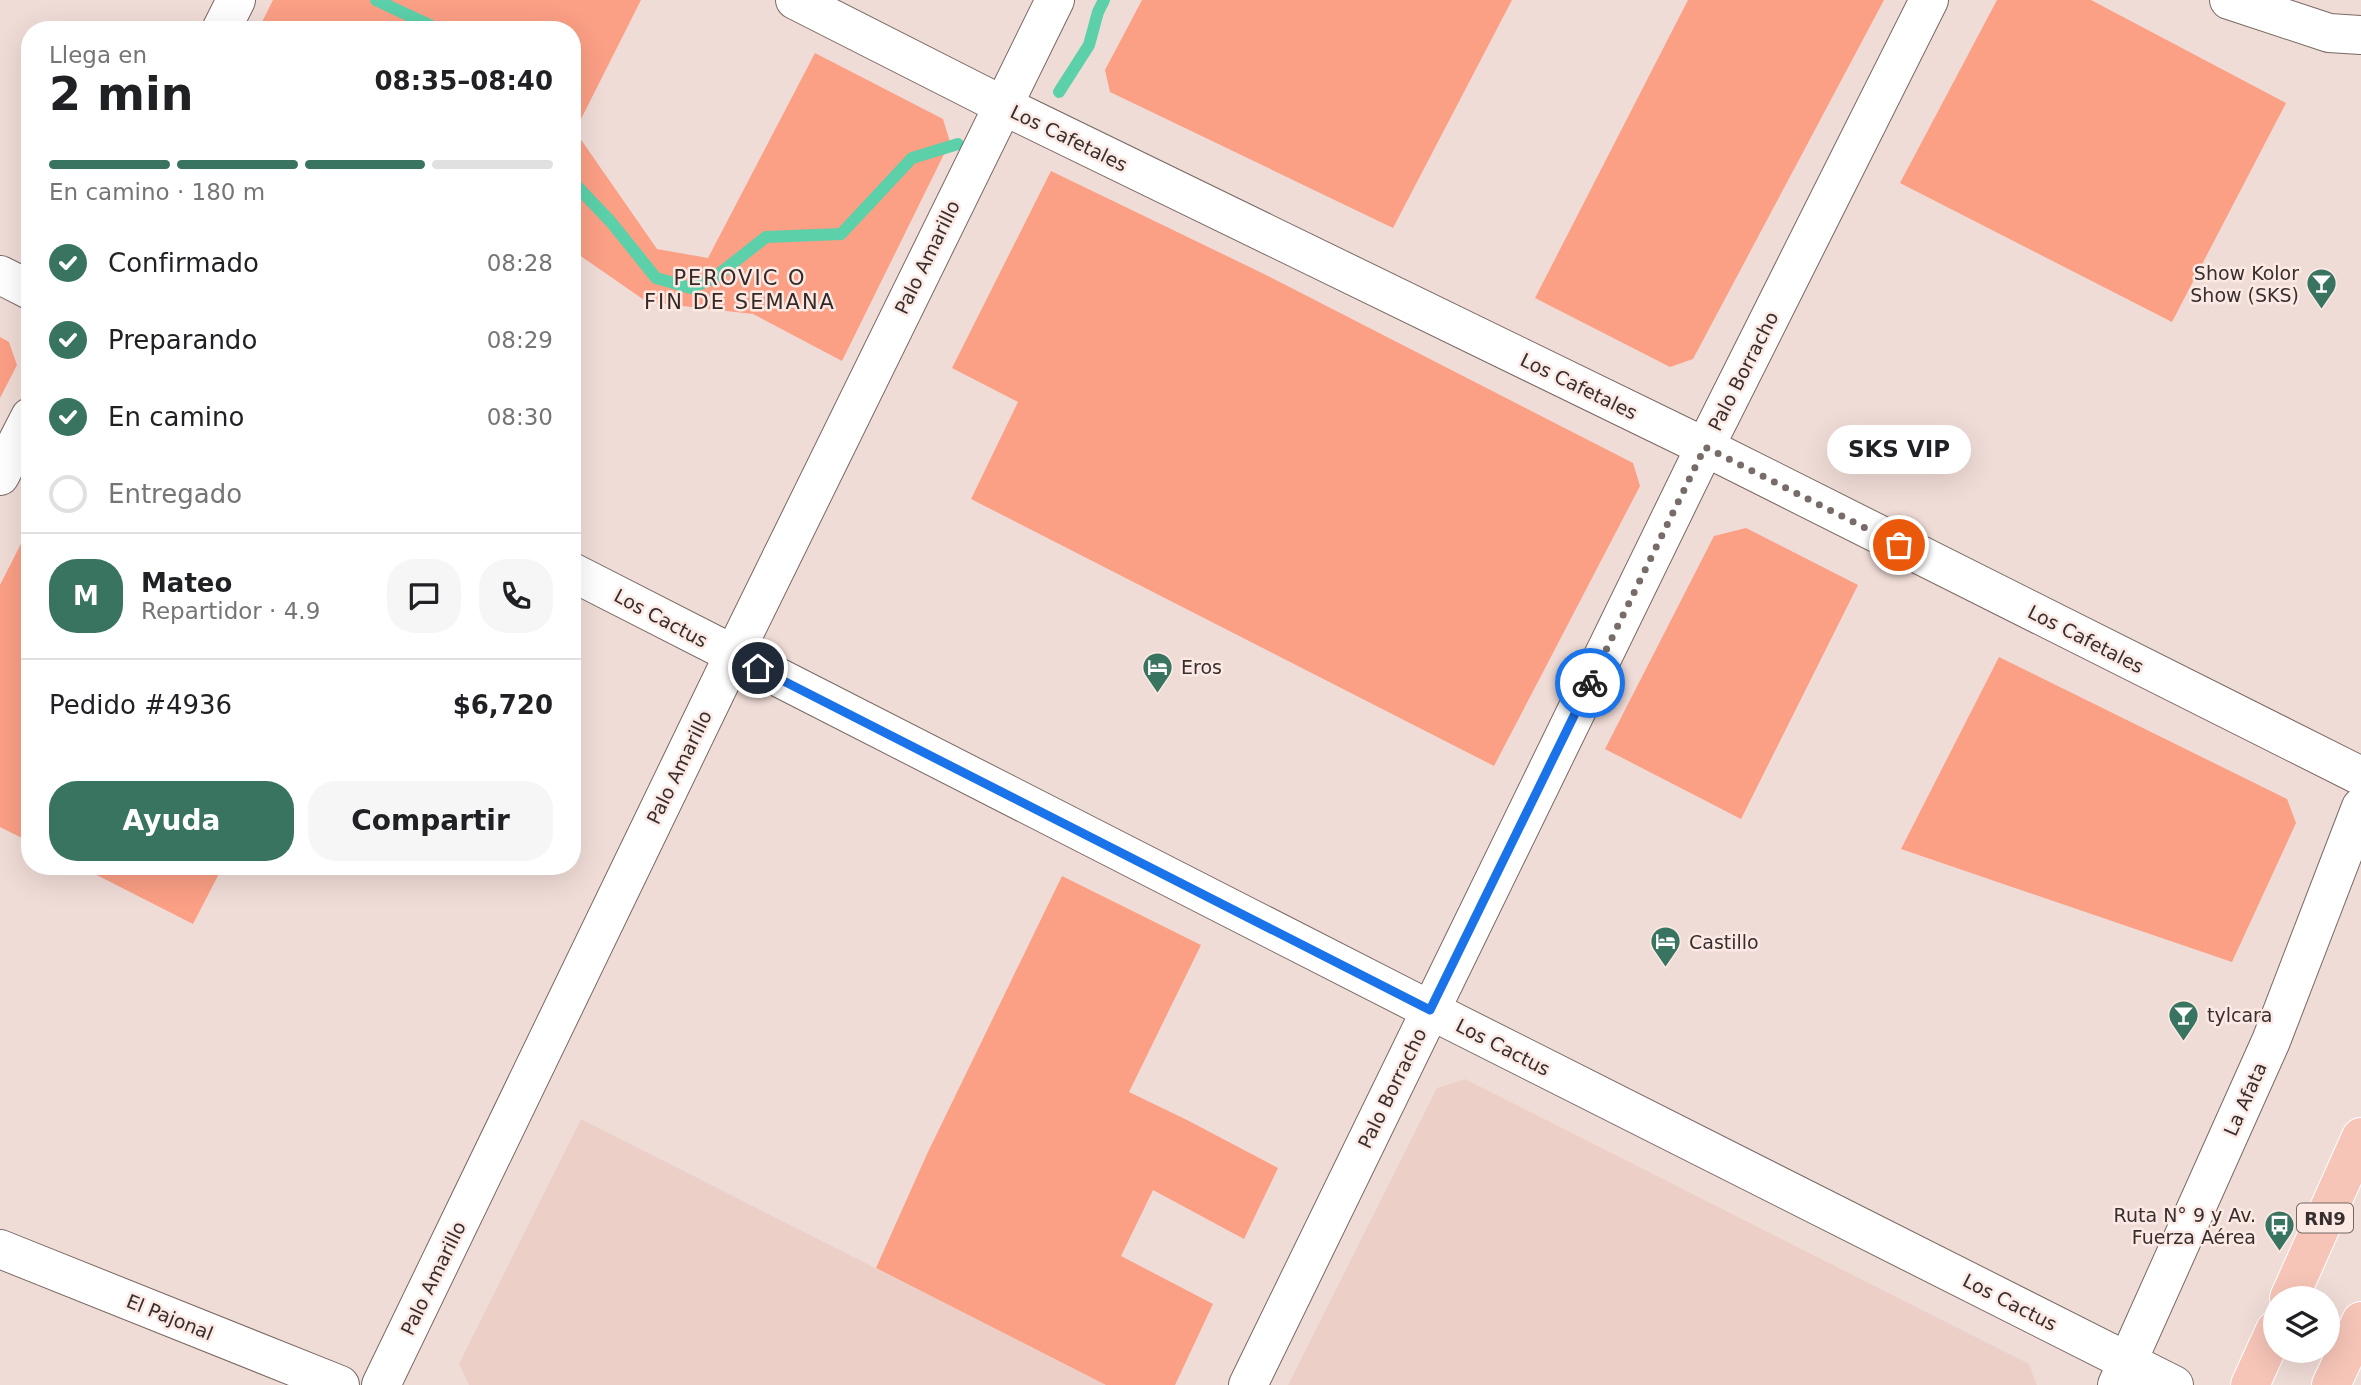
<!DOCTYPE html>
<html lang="es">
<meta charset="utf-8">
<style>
:root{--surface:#fff;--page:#f6f6f6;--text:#202124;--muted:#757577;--line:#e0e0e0;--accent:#38745f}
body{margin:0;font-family:"DejaVu Sans",sans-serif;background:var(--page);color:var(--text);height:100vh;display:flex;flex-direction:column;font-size:26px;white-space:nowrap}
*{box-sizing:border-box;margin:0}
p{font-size:23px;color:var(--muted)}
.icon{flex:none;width:38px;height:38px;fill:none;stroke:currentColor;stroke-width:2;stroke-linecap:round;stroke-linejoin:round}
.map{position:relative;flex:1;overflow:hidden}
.drawer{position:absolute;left:21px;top:21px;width:560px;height:854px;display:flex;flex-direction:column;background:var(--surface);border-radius:28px;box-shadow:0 7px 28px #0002}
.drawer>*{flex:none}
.tools{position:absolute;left:2263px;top:1286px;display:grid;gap:14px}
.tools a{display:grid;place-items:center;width:77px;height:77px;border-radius:50%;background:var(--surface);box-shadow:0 7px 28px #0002;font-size:35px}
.pin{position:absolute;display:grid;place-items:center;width:60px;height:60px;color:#fff;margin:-30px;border:4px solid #fff;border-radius:50%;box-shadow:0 2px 7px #0007}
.courier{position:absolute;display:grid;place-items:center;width:70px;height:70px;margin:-35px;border:5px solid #1a73e8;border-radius:50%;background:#fff;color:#222;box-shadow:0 2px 9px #0007}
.bubble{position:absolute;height:49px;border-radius:24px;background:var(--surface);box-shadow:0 7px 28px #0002;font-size:23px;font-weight:800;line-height:49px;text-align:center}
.head em{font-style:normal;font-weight:800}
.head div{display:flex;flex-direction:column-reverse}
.head{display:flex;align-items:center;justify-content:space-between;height:119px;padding:0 28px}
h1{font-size:46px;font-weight:800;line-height:52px}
.bar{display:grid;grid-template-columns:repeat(4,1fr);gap:10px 7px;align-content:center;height:84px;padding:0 28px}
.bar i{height:9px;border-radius:5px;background:var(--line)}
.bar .on{background:var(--accent)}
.bar p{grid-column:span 4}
.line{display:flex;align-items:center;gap:18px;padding:0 28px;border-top:2px solid var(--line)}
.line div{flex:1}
.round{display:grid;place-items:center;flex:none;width:74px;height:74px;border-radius:28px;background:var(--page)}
ol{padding:0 28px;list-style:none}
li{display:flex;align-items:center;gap:21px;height:77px}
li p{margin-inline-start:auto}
li .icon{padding:7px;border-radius:50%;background:var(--accent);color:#fff;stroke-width:4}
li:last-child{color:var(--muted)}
li i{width:38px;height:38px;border:4px solid var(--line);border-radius:50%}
.primary-button{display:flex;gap:14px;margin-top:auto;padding:14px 28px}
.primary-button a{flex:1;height:80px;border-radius:28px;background:var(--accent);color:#fff;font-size:28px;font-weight:800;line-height:80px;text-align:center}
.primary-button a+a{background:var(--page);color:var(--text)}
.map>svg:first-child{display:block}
</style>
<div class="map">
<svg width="2361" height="1385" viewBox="0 0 2361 1385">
<rect width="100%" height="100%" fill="#f0dcd7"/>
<g fill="#ecd0c8">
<path d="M1465,1079L2029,1364L2037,1385H1288L1437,1088Z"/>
<path d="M581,1119L1106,1385H469L459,1364Z"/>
</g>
<g fill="#fb9f85">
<path d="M273,0H641L575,131L657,249L708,258L815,53L943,119L950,142L842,361L753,314L647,302L572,250V30H258Z"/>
<path d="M1142,0H1512L1393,228L1110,92L1105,70Z"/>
<path d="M1688,0H1884L1693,359L1670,367L1535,298Z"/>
<path d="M1997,0H2091L2286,103L2172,322L1900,183Z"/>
<path d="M1051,171L1262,273L1633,463L1640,486L1494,766L971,499L1018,402L952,368Z"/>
<path d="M0,337L9,342L17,365L0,398Z"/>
<path d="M30,526V842L0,827V585Z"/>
<path d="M1746,528L1858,585L1741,819L1605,749L1714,536Z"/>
<path d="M1999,657L2287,799L2296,823L2232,962L1901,849Z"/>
<path d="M79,866H223L193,924Z"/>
<path d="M1062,876L1201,945L1129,1092L1187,1120L1278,1168L1244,1239L1153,1190L1121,1256L1213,1304L1175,1385H1106L876,1268L927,1154Z"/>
</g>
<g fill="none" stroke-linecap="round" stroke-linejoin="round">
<g stroke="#5bd0a9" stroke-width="12">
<path d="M376,0L440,30"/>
<path d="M1059,92L1089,45L1098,12L1104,0"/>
<path d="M572,181L611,222L656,278L691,288L714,278L766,237L841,234L912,158L958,144"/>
</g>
<defs>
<g id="minor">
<path d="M795,0L1002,105L1705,447L2361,776"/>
<path d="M2229,0L2329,33L2361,35"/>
<path d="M221,30L236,0"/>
<path d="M0,275L30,290"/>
<path d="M0,476L30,417"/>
<path d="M572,572L1430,1010L2174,1385"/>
<path d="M0,1249L340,1385"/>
<path d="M381,1385L733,656L1055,0"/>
<path d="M1248,1385L1705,447L1929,0"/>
<path d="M2117,1385L2271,1041L2361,807"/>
</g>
<g id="major">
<path d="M2289,1298L2361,1137"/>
<path d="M2250,1385L2275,1330"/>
<path d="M2331,1385L2361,1321"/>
</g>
</defs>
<use href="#minor" stroke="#796863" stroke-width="40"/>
<use href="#major" stroke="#fff" stroke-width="40"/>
<use href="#minor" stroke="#fff" stroke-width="38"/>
<use href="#major" stroke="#f6c5b8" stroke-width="38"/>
</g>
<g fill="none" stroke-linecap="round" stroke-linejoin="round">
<path stroke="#776c68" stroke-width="7" stroke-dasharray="0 12.6" d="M1590,683L1705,447L1899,545"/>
<path stroke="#1a73e8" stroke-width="9" d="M758,668L1430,1010L1590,683"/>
</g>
<defs>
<symbol id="bar-pin" viewBox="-11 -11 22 30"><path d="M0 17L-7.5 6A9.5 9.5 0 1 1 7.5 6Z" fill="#38745f" stroke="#fde9e4"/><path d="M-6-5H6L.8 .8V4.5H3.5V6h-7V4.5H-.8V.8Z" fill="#fff"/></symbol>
<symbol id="hotel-pin" viewBox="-11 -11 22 30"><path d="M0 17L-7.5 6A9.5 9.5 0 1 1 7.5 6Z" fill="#38745f" stroke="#fde9e4"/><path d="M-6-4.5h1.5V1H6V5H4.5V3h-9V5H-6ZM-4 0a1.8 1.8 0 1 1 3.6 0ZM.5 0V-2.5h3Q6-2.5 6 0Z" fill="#fff"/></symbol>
<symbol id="bus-pin" viewBox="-11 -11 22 30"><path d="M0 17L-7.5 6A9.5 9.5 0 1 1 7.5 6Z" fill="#38745f" stroke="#fde9e4"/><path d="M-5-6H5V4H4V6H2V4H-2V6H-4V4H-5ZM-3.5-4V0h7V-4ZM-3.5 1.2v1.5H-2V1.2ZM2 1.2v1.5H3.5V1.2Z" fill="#fff"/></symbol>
</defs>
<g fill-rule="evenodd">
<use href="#bar-pin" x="2304" y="266" width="35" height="47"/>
<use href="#hotel-pin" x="1140" y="650" width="35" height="47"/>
<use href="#hotel-pin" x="1648" y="924" width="35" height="47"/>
<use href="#bar-pin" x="2166" y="998" width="35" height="47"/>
<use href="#bus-pin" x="2262" y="1208" width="35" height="47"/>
</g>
<g text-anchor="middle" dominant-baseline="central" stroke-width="5" stroke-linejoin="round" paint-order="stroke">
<rect fill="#fde9e4" stroke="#726764" stroke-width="2" x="2297" y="1203.5" width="56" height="29" rx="5"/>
<g font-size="18" font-weight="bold" fill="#362f2d">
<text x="2325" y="1218">RN9</text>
</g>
<g font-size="19" fill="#362f2d" stroke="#fde9e4">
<text transform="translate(1069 138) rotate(26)">Los Cafetales</text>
<text transform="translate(927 257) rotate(-64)">Palo Amarillo</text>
<text transform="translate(1743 371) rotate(-63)">Palo Borracho</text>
<text transform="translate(1579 386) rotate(26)">Los Cafetales</text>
<text transform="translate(661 618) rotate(28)">Los Cactus</text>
<text transform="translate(2086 639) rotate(27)">Los Cafetales</text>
<text transform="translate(679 767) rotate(-64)">Palo Amarillo</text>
<text transform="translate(1503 1047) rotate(27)">Los Cactus</text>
<text transform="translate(1392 1088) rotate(-64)">Palo Borracho</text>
<text transform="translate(2245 1099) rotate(-66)">La Afata</text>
<text transform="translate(433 1278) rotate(-64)">Palo Amarillo</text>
<text transform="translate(2010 1302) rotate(27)">Los Cactus</text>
<text transform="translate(170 1317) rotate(22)">El Pajonal</text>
</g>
<g font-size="19" fill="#362f2d" stroke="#fde9e4" text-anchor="start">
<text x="2299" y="273" text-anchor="end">Show Kolor<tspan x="2299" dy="22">Show (SKS)</tspan></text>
<text x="1181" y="667">Eros</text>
<text x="1689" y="942">Castillo</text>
<text x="2207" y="1015">tylcara</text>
<text x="2256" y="1215" text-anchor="end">Ruta N° 9 y Av.<tspan x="2256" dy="22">Fuerza Aérea</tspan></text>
</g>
<g font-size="21" letter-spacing="2" fill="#362824" stroke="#fde9e4">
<text x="740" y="278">PEROVIC O<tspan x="740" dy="24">FIN DE SEMANA</tspan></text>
</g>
</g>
</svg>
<div class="tools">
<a><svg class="icon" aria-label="layers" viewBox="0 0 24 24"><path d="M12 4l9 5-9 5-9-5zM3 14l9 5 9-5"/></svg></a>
</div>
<div class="pin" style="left:1899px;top:545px;background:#ea580c"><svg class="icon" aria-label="bag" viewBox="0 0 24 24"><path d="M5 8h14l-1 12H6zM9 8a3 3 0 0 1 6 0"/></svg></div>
<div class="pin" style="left:758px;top:668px;background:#1f2937"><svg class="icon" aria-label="home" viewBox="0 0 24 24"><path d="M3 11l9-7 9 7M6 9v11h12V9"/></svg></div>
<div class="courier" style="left:1590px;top:683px"><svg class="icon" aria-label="bike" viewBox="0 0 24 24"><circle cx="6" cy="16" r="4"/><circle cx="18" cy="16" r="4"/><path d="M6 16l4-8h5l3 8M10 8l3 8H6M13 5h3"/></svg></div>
<div class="bubble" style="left:1827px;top:425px;width:144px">SKS VIP</div>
<section class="drawer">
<div class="head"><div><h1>2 min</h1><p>Llega en</p></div><em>08:35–08:40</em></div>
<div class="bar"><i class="on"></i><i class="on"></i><i class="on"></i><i></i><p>En camino · 180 m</p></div>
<ol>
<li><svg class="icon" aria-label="check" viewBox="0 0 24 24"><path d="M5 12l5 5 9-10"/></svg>Confirmado<p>08:28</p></li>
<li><svg class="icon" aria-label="check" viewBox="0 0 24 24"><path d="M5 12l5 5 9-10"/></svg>Preparando<p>08:29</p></li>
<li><svg class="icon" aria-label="check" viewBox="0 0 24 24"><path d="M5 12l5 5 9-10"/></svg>En camino<p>08:30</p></li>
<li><i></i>Entregado</li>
</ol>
<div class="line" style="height:126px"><b class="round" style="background:var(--accent);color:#fff">M</b><div><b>Mateo</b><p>Repartidor · 4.9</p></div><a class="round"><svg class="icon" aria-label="chat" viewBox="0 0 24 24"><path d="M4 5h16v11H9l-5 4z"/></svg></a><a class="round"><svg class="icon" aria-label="phone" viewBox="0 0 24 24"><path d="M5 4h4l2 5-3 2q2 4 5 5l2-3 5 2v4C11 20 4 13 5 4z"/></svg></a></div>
<div class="line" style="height:91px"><div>Pedido #4936</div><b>$6,720</b></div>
<div class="primary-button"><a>Ayuda</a><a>Compartir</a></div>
</section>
</div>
